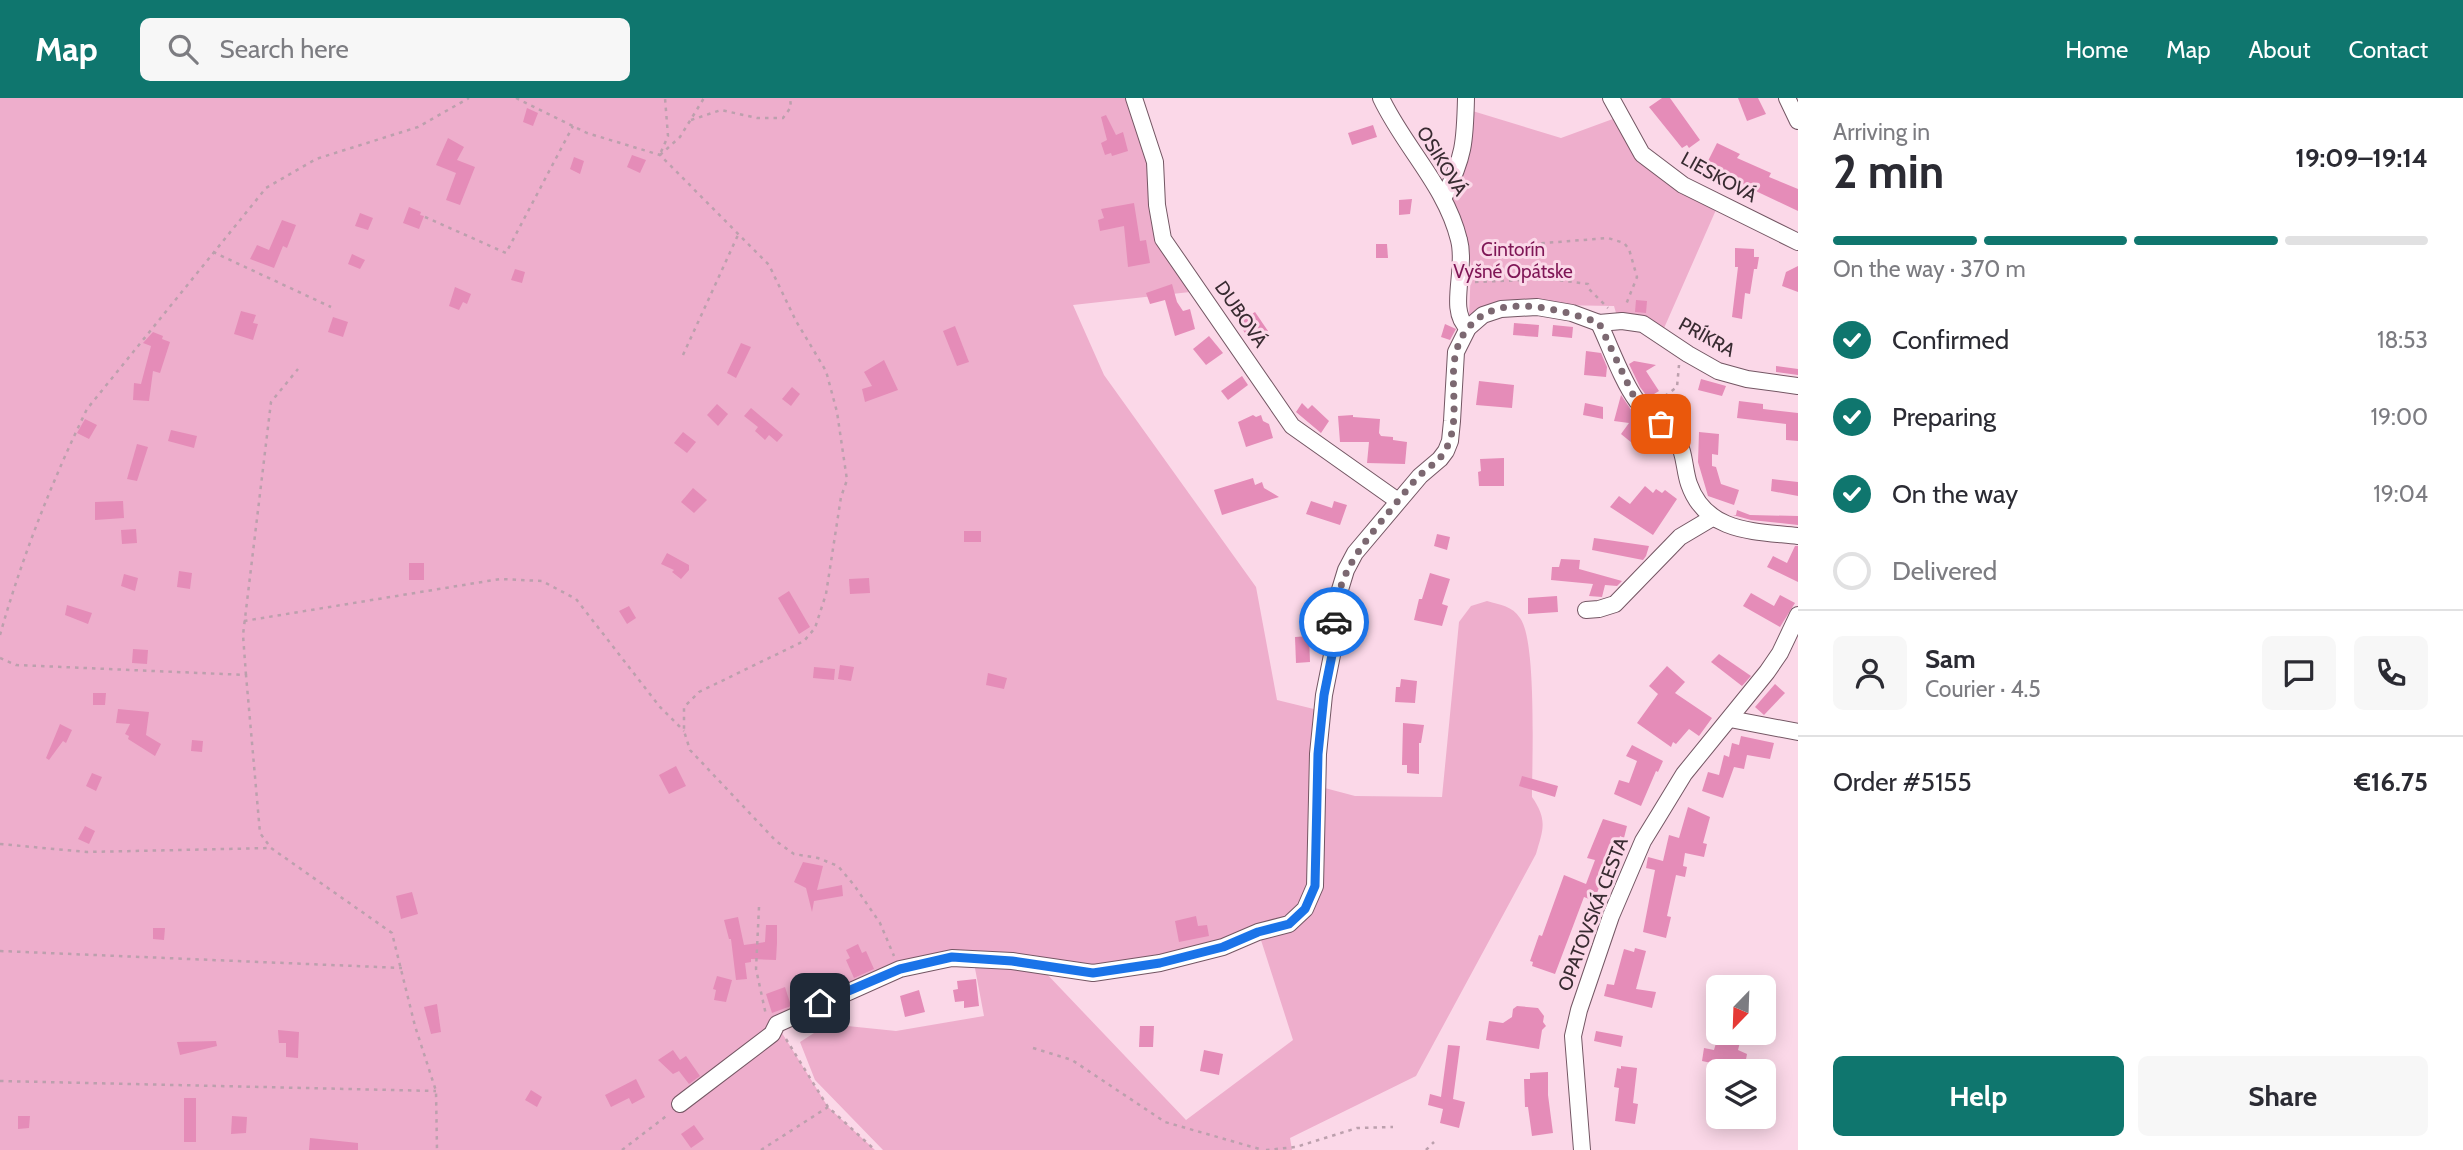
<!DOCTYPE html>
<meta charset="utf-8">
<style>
:root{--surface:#fff;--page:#f7f7f7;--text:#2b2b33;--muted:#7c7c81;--line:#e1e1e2;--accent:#0f766e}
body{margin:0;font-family:Cabin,sans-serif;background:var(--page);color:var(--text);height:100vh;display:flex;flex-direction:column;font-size:26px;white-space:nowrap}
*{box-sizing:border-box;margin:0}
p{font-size:23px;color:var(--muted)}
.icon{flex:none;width:38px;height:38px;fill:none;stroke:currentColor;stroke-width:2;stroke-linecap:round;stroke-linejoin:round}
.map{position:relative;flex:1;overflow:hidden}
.sheet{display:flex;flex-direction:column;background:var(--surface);width:665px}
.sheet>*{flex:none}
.needle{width:46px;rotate:203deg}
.tools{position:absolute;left:1706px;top:877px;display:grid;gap:14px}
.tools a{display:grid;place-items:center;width:70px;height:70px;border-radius:10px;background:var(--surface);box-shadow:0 4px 18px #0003;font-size:35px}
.pin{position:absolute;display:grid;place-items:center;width:60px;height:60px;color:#fff;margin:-30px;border-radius:14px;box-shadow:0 4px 10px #0006}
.courier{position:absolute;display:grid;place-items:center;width:70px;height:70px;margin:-35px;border:5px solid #1a73e8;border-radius:50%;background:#fff;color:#222;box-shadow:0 2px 9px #0007}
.headline em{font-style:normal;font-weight:800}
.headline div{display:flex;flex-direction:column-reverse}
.headline{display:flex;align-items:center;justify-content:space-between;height:119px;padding:0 35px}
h1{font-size:46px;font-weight:800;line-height:52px}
.bar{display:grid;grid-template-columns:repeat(4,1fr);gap:10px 7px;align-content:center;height:84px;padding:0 35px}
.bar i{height:9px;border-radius:5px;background:var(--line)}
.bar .active{background:var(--accent)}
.bar p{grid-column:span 4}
.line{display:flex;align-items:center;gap:18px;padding:0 35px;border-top:2px solid var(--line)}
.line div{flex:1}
.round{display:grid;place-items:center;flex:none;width:74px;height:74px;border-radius:10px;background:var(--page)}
ol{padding:0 35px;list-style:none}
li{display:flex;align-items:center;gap:21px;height:77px}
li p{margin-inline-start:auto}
li .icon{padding:7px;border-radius:50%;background:var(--accent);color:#fff;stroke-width:4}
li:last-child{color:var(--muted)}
li i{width:38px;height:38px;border:4px solid var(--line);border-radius:50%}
.button{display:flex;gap:14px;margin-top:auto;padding:14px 35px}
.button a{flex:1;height:80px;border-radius:10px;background:var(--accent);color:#fff;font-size:28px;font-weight:800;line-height:80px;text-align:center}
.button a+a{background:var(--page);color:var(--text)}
header{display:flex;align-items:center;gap:42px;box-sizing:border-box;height:98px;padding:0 35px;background:var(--accent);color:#fff}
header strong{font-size:33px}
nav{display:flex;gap:38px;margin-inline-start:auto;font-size:24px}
.search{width:490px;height:63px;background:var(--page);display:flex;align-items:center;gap:18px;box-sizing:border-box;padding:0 24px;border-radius:10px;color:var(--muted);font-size:26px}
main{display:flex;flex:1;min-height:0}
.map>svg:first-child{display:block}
</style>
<header>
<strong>Map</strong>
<div class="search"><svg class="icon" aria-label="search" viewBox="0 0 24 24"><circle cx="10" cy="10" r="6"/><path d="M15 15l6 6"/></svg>Search here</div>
<nav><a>Home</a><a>Map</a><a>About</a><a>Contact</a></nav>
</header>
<main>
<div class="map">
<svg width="1798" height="1052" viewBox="0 0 1798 1052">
<rect width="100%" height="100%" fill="#fbd8e8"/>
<g fill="#eeaecc">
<path d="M0,0H1134L1163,141L1199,193L1073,207L1104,277L1256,489L1277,602L1322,613L1315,788L1289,826L1116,871L1012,863L900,871L777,927L828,1009L875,1052H0Z"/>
<path d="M1466,11L1561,40L1621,18L1642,56L1719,105L1661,237L1641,218L1616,215L1614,208L1494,206L1469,219L1471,168L1465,136L1444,99Z"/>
<path d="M1487,503C1501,507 1512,508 1520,520C1537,542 1532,666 1532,699C1548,722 1543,732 1536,756L1416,978L1290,1040L1292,1052H883L815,982L800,944L828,926L896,933L984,918L974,865L1043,872L1186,1022L1293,942L1260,839L1306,818L1321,689L1355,698L1442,699L1459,524L1471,508Z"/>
</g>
<g fill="#e58cb8">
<path d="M1662,0H1670L1700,42L1689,50L1687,47L1682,50L1649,9Z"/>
<path d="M1738,0H1758L1766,16L1747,23Z"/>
<path d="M527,10L538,15L533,28L523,24Z"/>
<path d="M1106,17L1116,37L1123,34L1128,53L1112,58L1111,55L1105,57L1101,45L1107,42L1101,19Z"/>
<path d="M1373,27L1377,39L1352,47L1348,35Z"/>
<path d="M448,40L464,49L457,62L475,69L460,107L446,102L456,75L436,67Z"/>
<path d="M1717,45L1740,56L1737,60L1771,75L1769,79L1798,91V113L1705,69Z"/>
<path d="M632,57L646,62L640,75L627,69Z"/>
<path d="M574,59L584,63L580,76L570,71Z"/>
<path d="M1412,101L1410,116L1399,117V102Z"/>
<path d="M1134,105L1140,143L1146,142L1150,165L1128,169L1124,128L1100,133L1098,122L1104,120L1101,111Z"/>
<path d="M409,109L421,114L420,117L424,118L419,131L403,125Z"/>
<path d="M360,115L373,120L368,132L355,128Z"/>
<path d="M282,122L296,127L287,150L283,148L274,170L250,161L257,147L269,152Z"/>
<path d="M1376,146H1387L1388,160H1376Z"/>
<path d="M1735,150L1754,151V159H1759L1757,171H1754L1750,196L1745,195L1742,221L1732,219L1738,169H1735Z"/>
<path d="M352,156L365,162L360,171L348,166Z"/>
<path d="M1798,168V194L1782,188L1786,174Z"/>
<path d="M515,171L525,174L522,185L511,182Z"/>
<path d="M1172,186L1177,204L1183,213L1190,211L1195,231L1175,238L1165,202L1150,206L1146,195Z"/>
<path d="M455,189L471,196L467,206L463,204L459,212L449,208Z"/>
<path d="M1636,202L1647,203L1646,215L1635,214Z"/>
<path d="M241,213L256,217L253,225L258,226L253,242L234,236Z"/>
<path d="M1255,214L1268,233L1252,245L1238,225Z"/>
<path d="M333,219L348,224L343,239L328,234Z"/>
<path d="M1514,225L1539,227L1538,239L1513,237Z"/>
<path d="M1445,226L1456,231L1450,242L1441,239Z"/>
<path d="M1553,227L1573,229L1572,240L1552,238Z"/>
<path d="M955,228L969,264L957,268L943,233Z"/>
<path d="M153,234L163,238L162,241L170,244L160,275L153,273L149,303L133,302L134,285L141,286L151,248L143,245Z"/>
<path d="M1209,238L1223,255L1206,267L1193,251Z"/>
<path d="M741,245L751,249L736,280L727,275Z"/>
<path d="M1586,253L1601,255L1607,269L1606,279L1584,277Z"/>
<path d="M884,262L898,292L865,304L862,291L872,288L864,274Z"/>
<path d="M1634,263L1656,267L1646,273L1659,293L1654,296L1658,302L1652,305L1640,289L1629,266Z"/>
<path d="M1776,268L1798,271V277L1776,274Z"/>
<path d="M1242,278L1248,287L1228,302L1221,293Z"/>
<path d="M1701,281L1726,288L1722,298L1698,292Z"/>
<path d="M1479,283L1514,287L1512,310L1476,307Z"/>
<path d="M792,289L800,296L791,308L782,301Z"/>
<path d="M1621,297L1634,316L1648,329H1644L1650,334L1642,345L1635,340L1632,345L1621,336L1629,325L1614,323Z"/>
<path d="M1739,303L1763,306V311L1798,315V343L1786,342V326L1737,320Z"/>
<path d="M1302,305L1308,311L1312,307L1329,323L1321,335L1296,314Z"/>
<path d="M1585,305L1603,309V321L1583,317Z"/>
<path d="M717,306L728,316L718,328L707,317Z"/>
<path d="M751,310L783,337L777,344L769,337L765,342L755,333L758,329L744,318Z"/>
<path d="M1253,317L1256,319L1261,317L1263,323L1269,326L1273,340L1246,349L1238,324Z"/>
<path d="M1353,317V319L1380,321L1379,335L1381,338L1393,339V342L1407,344L1405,366L1367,365L1369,344H1340L1338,318Z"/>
<path d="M85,321L97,327L89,341L77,335Z"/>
<path d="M171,332L197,338L194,350L168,343Z"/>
<path d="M683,334L696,344L687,355L674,345Z"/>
<path d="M1699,334L1719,336L1718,357L1712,356V368L1716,369L1721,386L1739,392L1734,407L1708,398L1698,364Z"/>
<path d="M137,346L148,349L137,383L127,381Z"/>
<path d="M1504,360V388H1479L1478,374L1481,373L1480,361Z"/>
<path d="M1253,380L1255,387L1262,384L1264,390L1279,399L1222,417L1214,392Z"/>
<path d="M1772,381L1798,384V398L1771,393Z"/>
<path d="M1645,388L1653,395L1656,391L1662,395L1665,392L1677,401L1653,437L1610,409L1619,398L1630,406Z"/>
<path d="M693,390L707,402L694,415L681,404Z"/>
<path d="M123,403L124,420L95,422V404Z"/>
<path d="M1311,403L1332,410L1334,403L1347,407L1340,427L1306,416Z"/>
<path d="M1737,412L1750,417L1798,418V427L1751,422L1733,417H1736Z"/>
<path d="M136,431L137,445L122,446L121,432Z"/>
<rect x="964" y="433" width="17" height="11"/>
<path d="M1437,436L1450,439L1447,452L1434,448Z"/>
<path d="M1594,440L1649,448L1646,458L1643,462L1592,452Z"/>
<path d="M1795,448H1798V484L1767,469L1773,458L1787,465Z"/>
<path d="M667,455L689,467V472L681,481L672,474L674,472L661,466Z"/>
<path d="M1561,461L1580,462L1579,471L1622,483L1617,488L1605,487L1602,499L1589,498L1593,486L1551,482L1552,469H1559Z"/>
<rect x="409" y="465" width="15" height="17"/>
<path d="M179,473L192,475L190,491L177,489Z"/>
<path d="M1430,475L1450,481L1442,506L1448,508L1442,528L1414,522L1419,501H1422Z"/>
<path d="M124,476L138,480L135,493L121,488Z"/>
<path d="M869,480L870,495L850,496L849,481Z"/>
<path d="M789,493L810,529L799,536L778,500Z"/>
<path d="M1751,495L1774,508L1780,497L1795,505L1780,529L1743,508Z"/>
<path d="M1557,498L1558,514L1528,516V500Z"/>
<path d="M67,507L92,515L88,526L65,517Z"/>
<path d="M629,508L636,520L627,526L619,513Z"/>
<path d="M1309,538L1310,564L1296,565L1295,539Z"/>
<path d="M133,551L148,552L147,566L132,565Z"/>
<path d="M1719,556L1751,578L1742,588L1711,564Z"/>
<path d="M840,567L854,569L851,583L838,581Z"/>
<path d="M1667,568L1685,584L1675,595L1712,620L1699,638L1689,631L1676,646L1673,644L1671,649L1637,625L1658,596L1649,588Z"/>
<path d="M814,569L835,571L834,582L813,580Z"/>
<path d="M988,575L1007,580L1004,591L986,587Z"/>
<path d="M1401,581L1417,583L1415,605L1395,604L1396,589H1400Z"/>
<path d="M1775,586L1785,595L1764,617L1755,609Z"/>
<path d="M93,595H106L105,607H93Z"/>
<path d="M118,611L149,614L146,637L161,646L155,658L128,641L129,638L125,636L130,626L116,625Z"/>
<path d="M1403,625L1424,627L1421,645H1419V676L1407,675V667H1402Z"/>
<path d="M60,626L72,632L66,645L63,643L49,662L46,660Z"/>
<path d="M1741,638L1774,645L1770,661L1747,657L1744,671L1734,669L1723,700L1702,693L1708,674L1719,677L1724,657L1729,659L1732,645L1739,647Z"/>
<path d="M192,642L203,643L202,654L191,653Z"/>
<path d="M1632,647L1663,663L1658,674L1656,673L1641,708L1614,696L1619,682L1629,685L1637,663L1626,658Z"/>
<path d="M676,668L686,688L669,696L659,677Z"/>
<path d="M92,675L102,679L96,693L86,688Z"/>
<path d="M1522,678L1558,688L1555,699L1519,688Z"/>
<path d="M1688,709L1710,719L1703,745L1707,746L1704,759L1685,755L1683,768L1687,769L1685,779L1676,777L1667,818L1671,819L1666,840L1643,834L1655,772L1646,770L1648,759L1663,763L1669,737L1679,740Z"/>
<path d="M1603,721L1627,728L1624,740L1620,738L1610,778L1604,776L1594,803L1584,799L1555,876L1532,868L1533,864L1530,863L1539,837L1542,838L1564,777L1586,786L1595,762L1587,760Z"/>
<path d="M85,728L95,733L89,746L78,741Z"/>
<path d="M803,764L823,768L817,792L842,787L843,798L814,803L812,814L806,790L794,784Z"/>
<path d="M412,794L418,816L401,821L396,798Z"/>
<path d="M1196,818L1198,828L1207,827L1209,838L1179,844L1175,823Z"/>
<path d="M738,819L744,847L765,844L766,827H777V845L776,862L751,861V864L745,865L747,881L736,882L731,841H729L724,822Z"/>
<path d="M153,830H165L164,842L153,841Z"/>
<path d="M858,846L862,855L866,853L874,871L854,880L846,862L850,860L846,852Z"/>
<path d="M1635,850L1646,853L1636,891L1656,894L1652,910L1604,898L1607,886L1614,887L1624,851L1634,854Z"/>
<path d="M717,878L732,882L726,904L714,902L716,892L713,891Z"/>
<path d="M976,881L979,908L964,910V903L955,904L953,892L958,891L957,883Z"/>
<path d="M785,889L791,908L772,915L766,896Z"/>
<path d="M919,892L925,914L905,919L900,898Z"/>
<path d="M437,906L441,934L431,936L424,909Z"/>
<path d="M1517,908L1538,910L1544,918L1543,924L1546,928L1542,932L1539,951L1486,942L1489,923L1503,925L1512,919L1513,911Z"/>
<path d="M1140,928H1154L1153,949H1139Z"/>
<path d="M278,932L299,934L298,960L286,959V945H279Z"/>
<path d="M1596,933L1623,938L1621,949L1594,943Z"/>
<path d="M1731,936L1732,942L1740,944L1738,952L1747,956L1744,972L1702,963L1704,950L1714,952L1718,938L1725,940Z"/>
<path d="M216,943L217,948L180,957L177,944Z"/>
<path d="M1448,947L1460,948L1453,1001L1465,1004L1459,1030L1440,1025L1443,1011L1428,1007L1430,996L1441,999Z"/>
<path d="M673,952L680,962L686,958L700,978L689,986L679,973L673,976L658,962Z"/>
<path d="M1204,952L1223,956L1219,977L1200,973Z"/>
<path d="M1621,968L1637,970L1633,1005L1638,1006L1635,1026L1615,1023L1619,990L1614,989L1617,970L1621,971Z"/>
<path d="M1548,974V997L1553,1035L1532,1038L1528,1009H1525L1524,981H1530V975Z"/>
<path d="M636,981L645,999L632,1006L629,1000L611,1009L605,997Z"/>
<path d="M531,992L542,999L537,1009L525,1002Z"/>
<rect x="184" y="1000" width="12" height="44"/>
<path d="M18,1018H30L29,1030L18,1031Z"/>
<path d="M232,1018L247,1019L246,1035L231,1036Z"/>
<path d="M694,1027L704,1041L691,1050L681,1036Z"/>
<path d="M310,1040L358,1045V1052H309Z"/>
</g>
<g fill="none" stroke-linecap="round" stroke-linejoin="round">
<defs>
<g id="minor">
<path d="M1134,0L1155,64L1157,107L1163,141L1292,328L1398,403"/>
<path d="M1381,0C1404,49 1446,88 1459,142C1467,171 1447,213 1468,230"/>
<path d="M1611,0L1642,56L1683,87L1798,144"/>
<path d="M1787,0L1798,23"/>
<path d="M1444,99C1464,59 1465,44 1466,0"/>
<path d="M1599,225C1610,248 1622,283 1637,303C1647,318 1666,325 1676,340C1685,353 1684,372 1689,386C1706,435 1754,433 1798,438"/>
<path d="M1586,512L1599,511L1615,506L1680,439L1712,420"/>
<path d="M1730,621L1798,634"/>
<path d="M680,1006L772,936L777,926L900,871L952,860L1012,863L1093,875L1160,865L1223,849L1258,834L1289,826L1305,811L1315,788L1318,656L1324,597L1333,552L1335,508L1346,472L1355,455L1420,378L1440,361L1446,353L1450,343L1452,323L1456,254L1468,230L1483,217L1501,211L1537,209L1572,215L1599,225L1622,223L1643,226L1688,256L1718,273L1747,281L1798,288"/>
<path d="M1582,1052L1573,938L1579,912L1611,818L1643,743L1659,717L1684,676L1767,574L1780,555L1798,517"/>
</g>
</defs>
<use href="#minor" stroke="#735663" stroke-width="18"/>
<g stroke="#bca0ad" stroke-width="2.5" stroke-dasharray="3.5 5" stroke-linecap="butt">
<path d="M516,0L587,35L660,57L769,167L796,223L826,273L837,314L847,382L841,399L826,496L815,530L804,543L699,594L684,609V633L690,652L776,743L794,756L818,760L838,768L854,787L880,825L894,858"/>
<path d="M691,22L721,12L757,20H783L791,9L790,0"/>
<path d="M661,54L668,38L665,0"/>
<path d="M660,57L680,39L704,0"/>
<path d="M425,119L506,155L573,28"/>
<path d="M1482,150L1608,140L1624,145L1629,151L1637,179L1625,209"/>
<path d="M213,154L331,209"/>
<path d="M1475,184L1550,181L1588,186L1589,191L1608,210"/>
<path d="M683,257L738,137"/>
<path d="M1658,303L1677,289L1679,267"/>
<path d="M244,523L500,481L542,483L576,501L660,609L684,633"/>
<path d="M0,537C22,459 52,383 87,311L266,90L316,61L418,29L469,0"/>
<path d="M0,560L16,567L246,577L260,735L271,750L392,835L415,928L436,993L437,1052"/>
<path d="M246,577L243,537L271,304L298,271"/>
<path d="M0,746L87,754L271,750"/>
<path d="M759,809L756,871L766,917"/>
<path d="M0,853L402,870"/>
<path d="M786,941L828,1009L875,1052"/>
<path d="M1033,950L1072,962L1165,1024L1263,1052"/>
<path d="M0,983L436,993"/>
<path d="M622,1052L669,1016"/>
<path d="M761,1052L828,1009"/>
<path d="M1266,1052L1296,1049L1357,1030L1393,1029"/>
<path d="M1426,1052L1434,1044"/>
</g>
<use href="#minor" stroke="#fff" stroke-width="16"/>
</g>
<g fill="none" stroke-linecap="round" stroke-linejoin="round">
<path stroke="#7c6871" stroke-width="7" stroke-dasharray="0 12.6" d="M1334,524C1337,479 1357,453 1384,420C1395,407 1406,392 1418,379C1428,369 1441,363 1447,349C1467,307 1433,254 1480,219C1511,197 1567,213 1599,225L1636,303L1661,326"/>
<path stroke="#1a73e8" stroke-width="9" d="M820,905L900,871L952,859L1012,863L1093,875L1160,865L1223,849L1258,834L1289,826L1305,811L1315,788L1318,656L1324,597L1333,552L1334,524"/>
</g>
<g text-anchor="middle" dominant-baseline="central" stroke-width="6" stroke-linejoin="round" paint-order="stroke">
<g font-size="19" fill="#382b31" stroke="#fbd8e8">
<text transform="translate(1442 63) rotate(58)">OSIKOVÁ</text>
<text transform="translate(1719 79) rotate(29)">LIESKOVÁ</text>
<text transform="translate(1241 216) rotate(55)">DUBOVÁ</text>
<text transform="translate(1707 239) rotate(29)">PRÍKRA</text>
<text transform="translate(1593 816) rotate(-69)">OPATOVSKÁ CESTA</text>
</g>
<g font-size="19" fill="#7f1656" stroke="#fbd8e8">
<text x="1513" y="151">Cintorín<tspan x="1513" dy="22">Vyšné Opátske</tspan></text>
</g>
</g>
</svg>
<div class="tools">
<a><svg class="needle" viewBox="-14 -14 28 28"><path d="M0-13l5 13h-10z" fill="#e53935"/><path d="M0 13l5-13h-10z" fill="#7c7c81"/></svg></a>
<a><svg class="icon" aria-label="layers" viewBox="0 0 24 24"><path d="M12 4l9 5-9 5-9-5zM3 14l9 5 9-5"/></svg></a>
</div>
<div class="pin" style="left:1661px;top:326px;background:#ea580c"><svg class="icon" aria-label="bag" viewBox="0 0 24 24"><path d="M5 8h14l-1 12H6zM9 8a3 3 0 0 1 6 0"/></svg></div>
<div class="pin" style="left:820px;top:905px;background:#1f2937"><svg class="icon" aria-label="home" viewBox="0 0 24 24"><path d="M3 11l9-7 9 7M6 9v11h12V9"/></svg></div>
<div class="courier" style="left:1334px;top:524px"><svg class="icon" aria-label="car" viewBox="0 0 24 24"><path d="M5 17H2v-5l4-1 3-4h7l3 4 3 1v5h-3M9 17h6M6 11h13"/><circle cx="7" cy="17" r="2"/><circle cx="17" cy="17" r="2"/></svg></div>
</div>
<section class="sheet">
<div class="headline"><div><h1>2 min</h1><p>Arriving in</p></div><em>19:09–19:14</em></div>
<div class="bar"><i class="active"></i><i class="active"></i><i class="active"></i><i></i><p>On the way · 370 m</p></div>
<ol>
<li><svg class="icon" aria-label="check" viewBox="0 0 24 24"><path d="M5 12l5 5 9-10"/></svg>Confirmed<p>18:53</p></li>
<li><svg class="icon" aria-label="check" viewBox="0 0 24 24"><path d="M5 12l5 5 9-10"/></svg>Preparing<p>19:00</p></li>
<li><svg class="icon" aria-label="check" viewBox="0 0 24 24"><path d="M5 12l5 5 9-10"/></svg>On the way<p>19:04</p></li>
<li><i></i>Delivered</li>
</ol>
<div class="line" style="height:126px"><a class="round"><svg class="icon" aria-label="person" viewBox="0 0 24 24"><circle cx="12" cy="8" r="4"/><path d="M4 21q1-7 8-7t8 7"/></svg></a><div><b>Sam</b><p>Courier · 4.5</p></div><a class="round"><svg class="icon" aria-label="chat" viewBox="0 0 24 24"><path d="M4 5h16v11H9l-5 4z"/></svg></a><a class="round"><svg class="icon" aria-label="phone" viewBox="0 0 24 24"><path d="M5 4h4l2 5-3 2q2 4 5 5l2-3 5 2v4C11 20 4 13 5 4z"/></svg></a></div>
<div class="line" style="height:91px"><div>Order #5155</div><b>€16.75</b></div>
<div class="button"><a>Help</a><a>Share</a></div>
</section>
</main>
